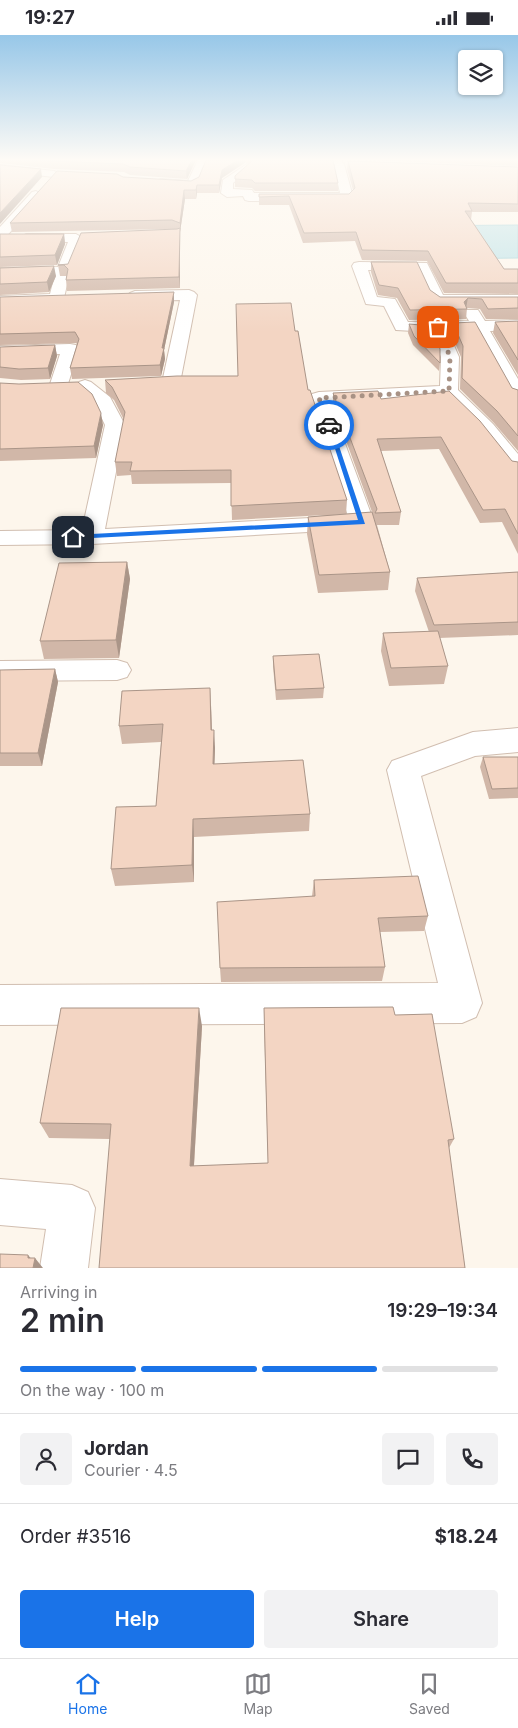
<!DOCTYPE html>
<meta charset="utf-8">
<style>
:root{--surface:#fff;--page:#f2f2f3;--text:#2b2b33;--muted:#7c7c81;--line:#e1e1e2;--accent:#1a73e8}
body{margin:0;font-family:Inter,sans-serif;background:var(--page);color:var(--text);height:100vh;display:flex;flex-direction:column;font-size:19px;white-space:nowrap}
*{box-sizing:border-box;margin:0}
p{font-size:16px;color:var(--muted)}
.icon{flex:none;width:28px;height:28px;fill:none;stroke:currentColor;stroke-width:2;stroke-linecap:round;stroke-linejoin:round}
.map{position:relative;height:1233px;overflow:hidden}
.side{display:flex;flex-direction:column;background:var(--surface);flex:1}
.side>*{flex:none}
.fabs{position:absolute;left:458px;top:15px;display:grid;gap:10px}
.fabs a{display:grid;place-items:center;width:45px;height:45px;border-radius:5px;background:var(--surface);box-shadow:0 1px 4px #0004;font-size:25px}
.pin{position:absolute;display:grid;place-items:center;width:42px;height:42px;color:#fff;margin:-21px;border-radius:10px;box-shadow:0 2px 8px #0006}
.courier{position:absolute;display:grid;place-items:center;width:50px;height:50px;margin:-25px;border:4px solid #1a73e8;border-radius:50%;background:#fff;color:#222;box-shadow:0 1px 6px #0007}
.overview em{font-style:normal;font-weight:600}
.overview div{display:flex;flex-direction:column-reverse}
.overview{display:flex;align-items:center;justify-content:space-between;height:85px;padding:0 20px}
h1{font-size:32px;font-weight:600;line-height:38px}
.bar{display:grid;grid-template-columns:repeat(4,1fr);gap:8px 5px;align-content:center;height:60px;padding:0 20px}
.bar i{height:6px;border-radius:4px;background:var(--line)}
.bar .on{background:var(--accent)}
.bar p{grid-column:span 4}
.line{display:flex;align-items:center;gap:12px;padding:0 20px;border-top:1px solid var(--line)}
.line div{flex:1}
.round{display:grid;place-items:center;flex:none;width:52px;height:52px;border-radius:5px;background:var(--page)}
.action{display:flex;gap:10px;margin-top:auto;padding:10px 20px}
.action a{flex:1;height:58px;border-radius:5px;background:var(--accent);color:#fff;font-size:20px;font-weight:600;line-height:58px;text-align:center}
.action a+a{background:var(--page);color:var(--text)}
.status{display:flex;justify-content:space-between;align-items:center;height:35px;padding:0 25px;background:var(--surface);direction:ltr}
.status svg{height:14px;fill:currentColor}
.tabs{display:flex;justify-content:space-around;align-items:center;height:70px;border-top:1px solid var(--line);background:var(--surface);font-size:14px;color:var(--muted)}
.tabs a{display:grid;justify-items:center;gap:2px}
.tabs .on{color:var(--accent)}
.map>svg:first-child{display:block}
</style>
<div class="status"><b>19:27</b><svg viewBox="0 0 49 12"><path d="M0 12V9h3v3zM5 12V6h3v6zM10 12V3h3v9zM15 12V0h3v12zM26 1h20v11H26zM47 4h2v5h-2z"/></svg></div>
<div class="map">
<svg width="518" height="1233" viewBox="0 0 518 1233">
<rect width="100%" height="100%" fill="#fdf6ec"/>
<path fill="#bfe3e8" stroke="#a5d3da" d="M518,190V223L435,224L404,191Z"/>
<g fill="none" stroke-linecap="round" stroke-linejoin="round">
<defs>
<g id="minor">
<path d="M198,125H208L196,152L161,150L155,147L161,144L188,146Z"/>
<path d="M329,125H340L344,129L353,162L351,165L249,166L245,165L243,161L227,162L221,158L223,145L247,129L252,132L233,148V154L252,155L254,158H340L334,130Z"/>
<path d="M0,130L54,136L60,139L54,142L0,136Z"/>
<path d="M36,156L42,160L40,163L5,203L0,204V192L32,157Z"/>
<path d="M26,199H76L83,203L70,236L64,263L61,266L56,268L0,271V261L50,259L55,240L0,241V233L58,232L68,207L21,206L19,203Z"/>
<path d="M359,227L427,228L443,260H518V270H438L433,268L430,265L417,235H368L377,262L395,264L408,287L469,286L464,278L466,275H478L485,286L518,285V295L490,296L518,344V366L511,364L509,360L474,296L448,297L459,322L458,355L493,389L518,419V439L511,437L479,397L444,362L330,368L374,487L370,492L362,494L92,509L0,510V496L82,495L105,390L95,369L76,351L79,347L85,345L91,347L110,362L125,390L105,494L348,481L310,363L312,359L319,357L440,351L441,322L432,297L396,295L384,271L366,269L352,231L354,228Z"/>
<path d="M189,255L194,257L197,260L180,348L177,352C164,355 147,356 134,353L131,349L134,345L163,343L180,265L135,266L130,264L127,261L130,258L135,256Z"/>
<path d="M70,309L76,310L79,314L67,352L65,356L58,358L51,356L49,352L60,319L0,321V311Z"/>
<path d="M117,625L127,628L131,635L127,642L117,645L0,646V626Z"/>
<path d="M518,693V717L475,721L421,741L482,968L476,982L462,988L0,990V950L438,948L387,735L392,726L473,697Z"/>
<path d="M0,1144L72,1150L88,1157L95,1173L88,1233H40L46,1194L0,1190Z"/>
</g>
</defs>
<use href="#minor" stroke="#d1beb0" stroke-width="2"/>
<use href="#minor" fill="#fff" fill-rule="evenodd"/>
</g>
<g fill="#d1b7a8">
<path d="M0,125H196L187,144L130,140L124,137L54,134L0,128Z"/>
<path d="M206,125H333L338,148V156H255L252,153L235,152V141L249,129L246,127L222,143L219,158H197L196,164H185L180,197V253L67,256L66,245V241H60L58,230L68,229L174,195L173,194L12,197L10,188L123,142L191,146L199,142Z"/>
<path d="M364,125H518V131Z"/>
<path d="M348,126L518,132V177H472L471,185L504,234H518V259L444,258L427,226L362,225L355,206L303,208L289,170H259V159H349L353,155L347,134Z"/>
<path d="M0,199H64L65,209L57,230L0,232Z"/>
<path d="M371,227L430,255L440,262H518V284H486L480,274L467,273L466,284L409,285L397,263L378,260L371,237Z"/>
<path d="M0,233L56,241L49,257L0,260Z"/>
<path d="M0,262L174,267L164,315L165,324L161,341L72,344L70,333L77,309L76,308L0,310Z"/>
<path d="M518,286V340L493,298L495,287Z"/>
<path d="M453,288L512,353L518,355V416L494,388L460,354L461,322L451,299Z"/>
<path d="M409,289L440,328L439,336L413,310L408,298Z"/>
<path d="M295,296L308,355L347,465L346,479L372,477L333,370V358L381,364L512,426L518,427V519L502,487L480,488L439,414L381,416L401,477L399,490H377L390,537L388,555L318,558L307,499L308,482L326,480L232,485L231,448L132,449L131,440L117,441L115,427L124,385L114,365L106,358L105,345L238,341Z"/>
<path d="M55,310L57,321L50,344L21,345L0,343V312Z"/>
<path d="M0,348L103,390L96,423L0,426Z"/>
<path d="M127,527L130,544L119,623L44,624L40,606Z"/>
<path d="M518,537V600L439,603L448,631L444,649L389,651L381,616L383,598L429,597L415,556L417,543Z"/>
<path d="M273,621L324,653L323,663L276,665L273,631Z"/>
<path d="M55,634L58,647L42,731H0V635Z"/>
<path d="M211,670L212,695L215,713L214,729L310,779L309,796L194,802V847L115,851L111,834L156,771L161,707L122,709L119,691Z"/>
<path d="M483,722H518V763L489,764L480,732Z"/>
<path d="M314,845L428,881L424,896L380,897L385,932L382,946L221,947L220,933L312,861Z"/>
<path d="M264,973L395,980L454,1104L449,1113L465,1233L110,1104L49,1103L40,1088L202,991L194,1131L268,1128L264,991Z"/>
</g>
<g fill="#aa9588">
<path d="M192,125H196L187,144L186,136Z"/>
<path d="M238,125H246V127L222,143L219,158V150L222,135Z"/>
<path d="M41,134L42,142L0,189V178Z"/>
<path d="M197,150V158L196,164V155Z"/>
<path d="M184,155L185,164L180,197V188Z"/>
<path d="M180,193V253L179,242Z"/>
<path d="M64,199L65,209L57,230L55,220Z"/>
<path d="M54,231L56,241L49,257L47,247Z"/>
<path d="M174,257V267L164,315L165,324L161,341L160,330L162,313Z"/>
<path d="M468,263L466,273L464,267Z"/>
<path d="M55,310L57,321L50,344L48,333Z"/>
<path d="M101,378L103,390L96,423L94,411Z"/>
<path d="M127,527L130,544L119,623L116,605Z"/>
<path d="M55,634L58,647L42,731L38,718Z"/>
<path d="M210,653L211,670L212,713L211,695Z"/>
<path d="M214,695L215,713L214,746L213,729Z"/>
<path d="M193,784L194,802V847L192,830Z"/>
<path d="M199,973L202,991L193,1145L190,1131Z"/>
<path d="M28,1220L34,1227L35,1223L43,1233H33L28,1223Z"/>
</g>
<g fill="#f3d5c3" stroke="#aa9588">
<path d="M39,125H192L186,136L130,132L123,129L53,126Z"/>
<path d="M206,125H238L222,135L219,150H197L196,155H184L180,188L172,185L10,188L57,136L117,139L123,142L191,146L199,142Z"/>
<path d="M253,125H333L338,148H255L252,145L235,144V141Z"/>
<path d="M348,126L518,132V169L468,168L472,176H465L504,234H518V248H446L428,216L362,215L356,197L304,198L289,161L259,162V159H349L355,153Z"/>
<path d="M0,130L41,134L0,178Z"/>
<path d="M180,193L179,242L66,245L68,234L64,230H58L68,229L81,198L177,194Z"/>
<path d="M0,199H64L55,220L0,222Z"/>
<path d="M371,227H417L430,255L440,262H518V273L488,274L482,264L468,263L464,267L467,274L410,275L398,253L379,250Z"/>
<path d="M54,231L47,247L0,249V233Z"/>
<path d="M174,257L162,313H164L160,330L70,333L79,304L75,297L0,299V262Z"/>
<path d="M291,268L295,296H298L308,355H310L347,465L231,471V435L130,436L132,427H115L125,377L112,352L105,345L177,341H238L236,269Z"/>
<path d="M518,286V325L495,287Z"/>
<path d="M475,287L512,353L518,355V401L497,376L462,343L463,311L453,288Z"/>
<path d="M409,289L432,291L440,314V328L414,301Z"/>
<path d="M55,310L48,333L19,334L0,332V312Z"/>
<path d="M78,347L92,359L101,378L94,411L0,414V348L19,349Z"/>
<path d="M378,356L381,364L449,356L480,386L512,426L518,427V499L505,474L483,475L441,402L377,404L401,477L375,478L377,474L333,358Z"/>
<path d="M372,477L390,537L319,540L308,482Z"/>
<path d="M127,527L116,605L40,606L59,528Z"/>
<path d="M518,537V587L434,590L417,543Z"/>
<path d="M438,596L448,631L391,633L383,598Z"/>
<path d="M319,619L324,653L276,655L273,621Z"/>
<path d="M55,634L38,718H0V635Z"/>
<path d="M210,653L211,695H214L213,729L303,725L310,779L193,784L192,830L111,834L116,772L156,771L163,689L119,691L122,656Z"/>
<path d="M483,722H518V753L492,754Z"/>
<path d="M418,841L428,881L378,883L385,932L220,933L217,867L315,861L314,845Z"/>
<path d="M393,972L395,980L432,979L454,1104L448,1105L465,1233H99L111,1089L40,1088L61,973H199L190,1131L268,1128L264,973Z"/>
<path d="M0,1219L28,1220V1223H35L33,1233H0Z"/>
</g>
<linearGradient id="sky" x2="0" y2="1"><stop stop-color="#97c7e8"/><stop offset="0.42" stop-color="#fefbf6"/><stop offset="1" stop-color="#fefbf6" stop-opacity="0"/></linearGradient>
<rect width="518" height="297" fill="url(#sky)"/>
<path fill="#1a73e8" d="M327,389L332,390L365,489L73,504L70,502L73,500L358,485Z"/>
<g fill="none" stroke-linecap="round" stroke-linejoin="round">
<path stroke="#a89285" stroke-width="5" stroke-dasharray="0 9" d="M329,390L319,363L449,356L450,322L438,292"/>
</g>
</svg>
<div class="fabs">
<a><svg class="icon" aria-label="layers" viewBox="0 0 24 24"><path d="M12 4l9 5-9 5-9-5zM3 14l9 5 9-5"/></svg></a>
</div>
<div class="pin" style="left:438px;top:292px;background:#ea580c"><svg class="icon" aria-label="bag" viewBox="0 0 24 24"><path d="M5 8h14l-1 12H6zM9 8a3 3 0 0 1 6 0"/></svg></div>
<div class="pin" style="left:73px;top:502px;background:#1f2937"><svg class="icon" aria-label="home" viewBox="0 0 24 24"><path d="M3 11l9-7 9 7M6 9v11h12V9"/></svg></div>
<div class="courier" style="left:329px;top:390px"><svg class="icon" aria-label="car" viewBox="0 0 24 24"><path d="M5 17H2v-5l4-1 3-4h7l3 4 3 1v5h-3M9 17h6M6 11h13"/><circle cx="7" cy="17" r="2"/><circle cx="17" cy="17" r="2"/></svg></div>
</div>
<section class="side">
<div class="overview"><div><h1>2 min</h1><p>Arriving in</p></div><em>19:29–19:34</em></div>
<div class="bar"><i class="on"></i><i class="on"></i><i class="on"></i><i></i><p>On the way · 100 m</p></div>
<div class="line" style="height:90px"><a class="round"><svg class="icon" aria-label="person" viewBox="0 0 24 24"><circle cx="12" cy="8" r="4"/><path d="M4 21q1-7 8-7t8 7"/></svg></a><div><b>Jordan</b><p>Courier · 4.5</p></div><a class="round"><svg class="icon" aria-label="chat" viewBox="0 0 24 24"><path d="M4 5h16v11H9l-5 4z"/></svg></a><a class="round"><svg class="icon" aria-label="phone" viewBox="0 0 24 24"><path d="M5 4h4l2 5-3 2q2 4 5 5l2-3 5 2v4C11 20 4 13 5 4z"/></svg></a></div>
<div class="line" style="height:65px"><div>Order #3516</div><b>$18.24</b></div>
<div class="action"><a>Help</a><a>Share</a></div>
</section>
<nav class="tabs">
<a class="on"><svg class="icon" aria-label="home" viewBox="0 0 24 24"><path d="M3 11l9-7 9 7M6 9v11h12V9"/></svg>Home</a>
<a><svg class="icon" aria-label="map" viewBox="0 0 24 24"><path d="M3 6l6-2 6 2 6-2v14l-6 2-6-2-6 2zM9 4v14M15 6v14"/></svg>Map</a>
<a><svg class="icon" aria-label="saved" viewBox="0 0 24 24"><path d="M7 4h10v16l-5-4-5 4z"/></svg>Saved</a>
</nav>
